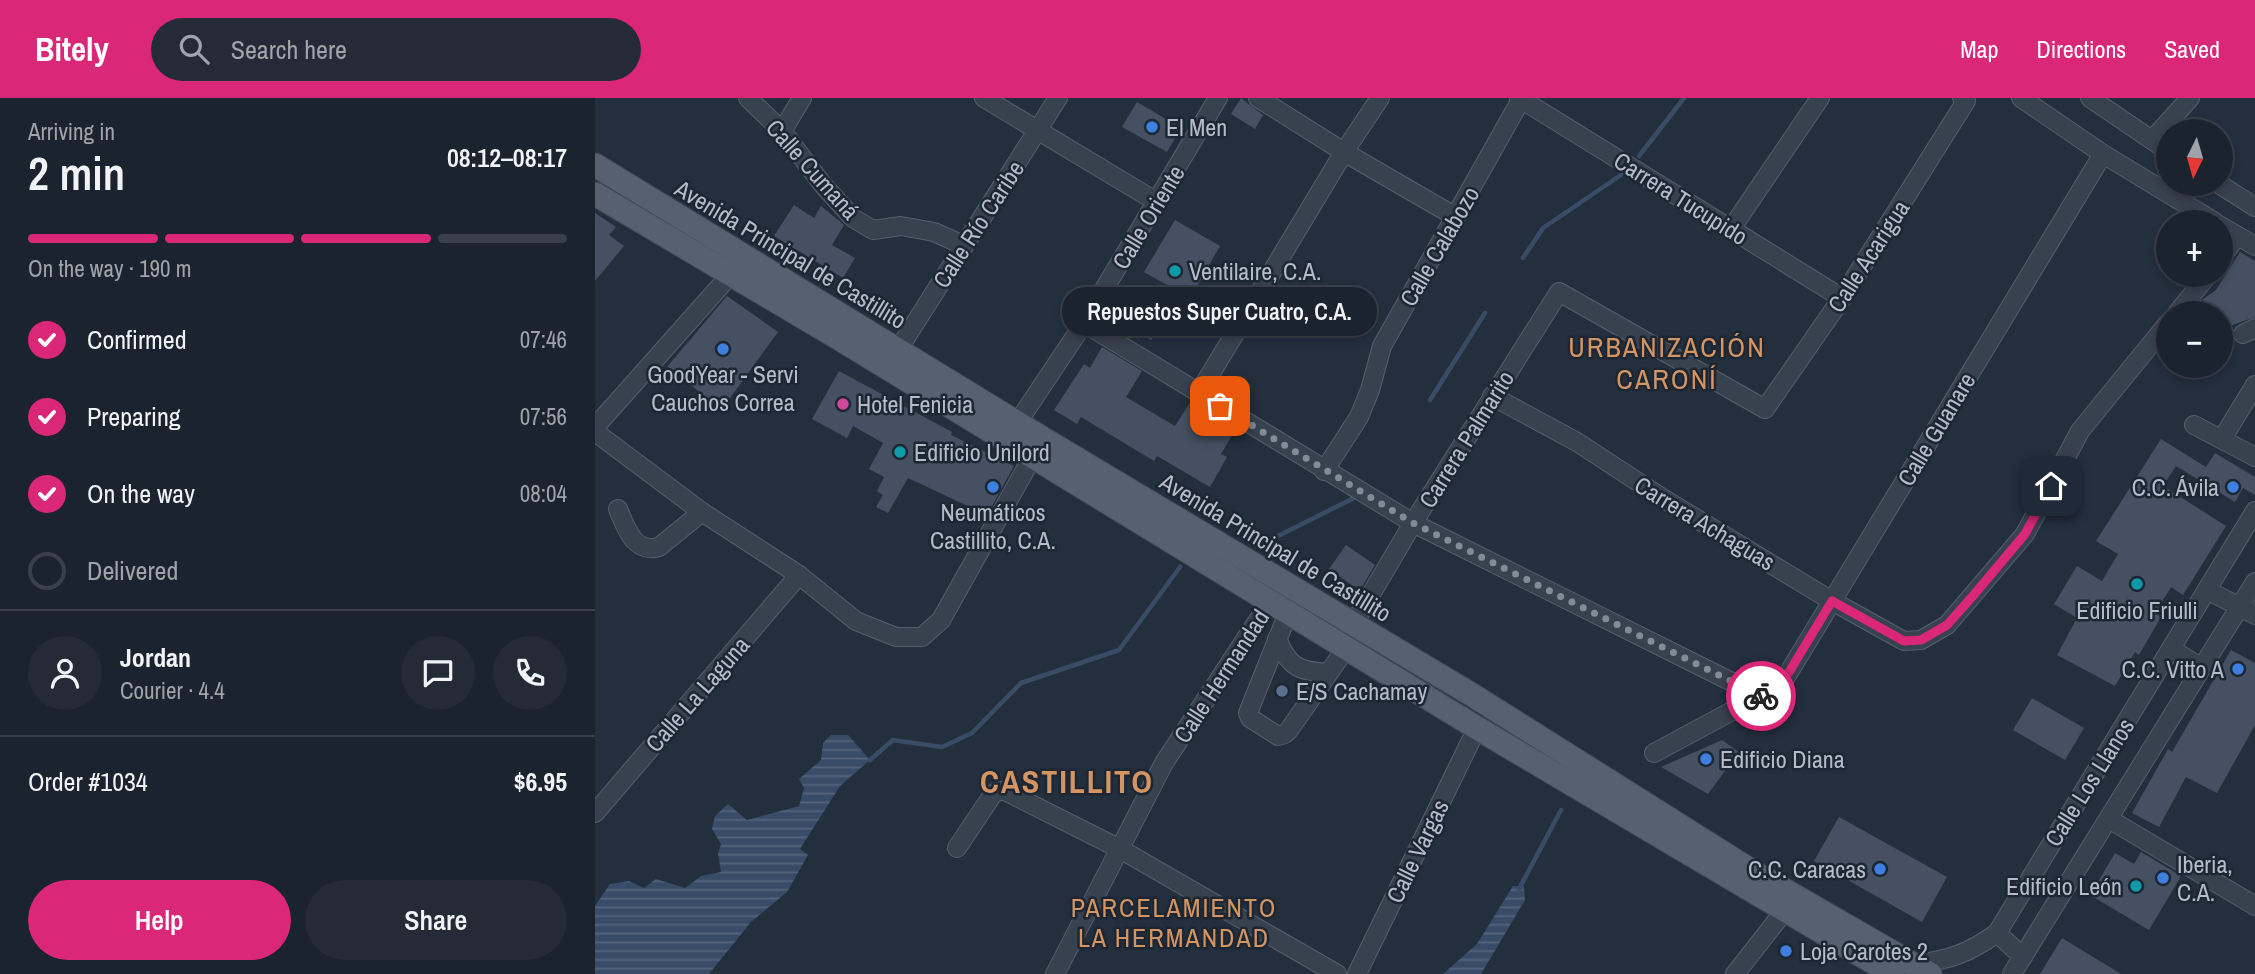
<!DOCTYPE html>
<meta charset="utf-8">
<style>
:root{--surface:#1b232e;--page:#242b36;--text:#f1f3f6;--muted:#a0a4aa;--line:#39404a;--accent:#db2777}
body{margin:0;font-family:"Archivo Narrow",sans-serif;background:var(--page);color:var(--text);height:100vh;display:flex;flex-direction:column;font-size:26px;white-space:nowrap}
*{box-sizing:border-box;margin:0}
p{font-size:23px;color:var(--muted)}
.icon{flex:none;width:38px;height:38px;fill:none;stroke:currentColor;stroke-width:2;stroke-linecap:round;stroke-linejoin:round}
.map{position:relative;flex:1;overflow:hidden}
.details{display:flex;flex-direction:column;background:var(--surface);width:595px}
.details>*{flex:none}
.needle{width:46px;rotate:185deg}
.buttons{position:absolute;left:1561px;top:21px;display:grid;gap:14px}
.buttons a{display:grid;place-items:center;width:77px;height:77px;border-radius:50%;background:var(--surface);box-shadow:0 4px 10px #0003,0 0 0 2px var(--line);font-size:35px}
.pin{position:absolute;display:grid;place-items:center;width:60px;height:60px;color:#fff;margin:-30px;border-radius:14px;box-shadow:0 4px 10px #0006}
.courier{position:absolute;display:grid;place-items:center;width:70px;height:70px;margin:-35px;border:5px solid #db2777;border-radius:50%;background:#fff;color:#222;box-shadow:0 2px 9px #0007}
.bubble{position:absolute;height:49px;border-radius:24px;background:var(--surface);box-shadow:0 4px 10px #0003,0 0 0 2px var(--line);font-size:23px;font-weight:600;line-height:49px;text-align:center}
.summary em{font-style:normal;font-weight:600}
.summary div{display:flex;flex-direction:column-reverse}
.summary{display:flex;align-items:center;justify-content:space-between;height:119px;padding:0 28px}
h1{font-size:46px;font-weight:600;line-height:52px}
.bar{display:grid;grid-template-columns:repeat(4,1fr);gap:10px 7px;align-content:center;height:84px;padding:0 28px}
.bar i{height:9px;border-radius:5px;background:var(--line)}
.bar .selected{background:var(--accent)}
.bar p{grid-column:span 4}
.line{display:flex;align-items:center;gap:18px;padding:0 28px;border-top:2px solid var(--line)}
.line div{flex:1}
.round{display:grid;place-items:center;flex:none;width:74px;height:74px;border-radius:37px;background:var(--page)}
ol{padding:0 28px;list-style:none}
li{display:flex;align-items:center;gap:21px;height:77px}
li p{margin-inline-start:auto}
li .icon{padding:7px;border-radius:50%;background:var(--accent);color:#fff;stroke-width:4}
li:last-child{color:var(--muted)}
li i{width:38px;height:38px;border:4px solid var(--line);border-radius:50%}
.button{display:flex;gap:14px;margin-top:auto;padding:14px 28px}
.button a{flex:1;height:80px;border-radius:42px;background:var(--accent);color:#fff;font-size:28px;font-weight:600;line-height:80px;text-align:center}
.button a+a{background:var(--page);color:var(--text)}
header{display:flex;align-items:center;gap:42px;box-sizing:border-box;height:98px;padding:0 35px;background:var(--accent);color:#fff}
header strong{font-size:33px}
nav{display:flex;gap:38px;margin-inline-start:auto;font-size:24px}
.search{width:490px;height:63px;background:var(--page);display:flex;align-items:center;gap:18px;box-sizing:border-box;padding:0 24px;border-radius:38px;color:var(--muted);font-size:26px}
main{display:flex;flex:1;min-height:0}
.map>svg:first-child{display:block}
</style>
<header>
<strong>Bitely</strong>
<div class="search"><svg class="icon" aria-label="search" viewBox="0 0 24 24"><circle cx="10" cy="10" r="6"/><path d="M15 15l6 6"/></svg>Search here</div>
<nav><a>Map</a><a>Directions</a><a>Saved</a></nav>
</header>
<main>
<section class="details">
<div class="summary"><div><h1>2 min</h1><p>Arriving in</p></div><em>08:12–08:17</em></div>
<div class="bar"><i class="selected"></i><i class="selected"></i><i class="selected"></i><i></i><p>On the way · 190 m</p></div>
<ol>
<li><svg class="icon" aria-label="check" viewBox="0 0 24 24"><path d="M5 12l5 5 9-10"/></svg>Confirmed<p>07:46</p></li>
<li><svg class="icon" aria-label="check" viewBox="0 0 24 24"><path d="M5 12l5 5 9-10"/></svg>Preparing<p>07:56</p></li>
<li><svg class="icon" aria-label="check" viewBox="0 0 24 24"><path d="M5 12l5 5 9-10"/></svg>On the way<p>08:04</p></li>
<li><i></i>Delivered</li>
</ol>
<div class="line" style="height:126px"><a class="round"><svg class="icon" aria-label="person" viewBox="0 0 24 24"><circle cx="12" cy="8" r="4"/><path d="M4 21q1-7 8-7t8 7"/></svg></a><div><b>Jordan</b><p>Courier · 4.4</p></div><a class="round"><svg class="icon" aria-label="chat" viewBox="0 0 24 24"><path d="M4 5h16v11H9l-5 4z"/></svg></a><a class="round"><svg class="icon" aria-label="phone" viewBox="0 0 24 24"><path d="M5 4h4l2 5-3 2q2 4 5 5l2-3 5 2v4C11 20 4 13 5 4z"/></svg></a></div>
<div class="line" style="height:91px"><div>Order #1034</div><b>$6.95</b></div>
<div class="button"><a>Help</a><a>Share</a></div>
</section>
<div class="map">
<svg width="1660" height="876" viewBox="0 0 1660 876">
<defs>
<pattern id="water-rules" width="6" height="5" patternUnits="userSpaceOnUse" patternTransform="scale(1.75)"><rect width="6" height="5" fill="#394c67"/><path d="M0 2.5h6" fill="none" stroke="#53647b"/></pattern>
</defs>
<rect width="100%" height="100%" fill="#242f3e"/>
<g fill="url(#water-rules)">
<path d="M236,637H253L275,662L245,688L205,751L213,757L192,794L156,824L114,876H0V808L15,786L34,783L49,790L61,781L90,790L106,778L126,774L123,756L126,746L117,731L120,718L133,706L152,722L204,708L209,690L204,681L226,662L228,645Z"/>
<path d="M918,788H929L930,802L886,876H848L882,846Z"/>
</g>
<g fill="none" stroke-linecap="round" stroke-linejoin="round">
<g stroke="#394c67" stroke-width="4.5">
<path d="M1044,58L1089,0"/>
<path d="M928,160L948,130L1026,77"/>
<path d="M835,302L890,215"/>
<path d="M679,440L761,399"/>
<path d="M275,662L298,642L347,649L377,635L426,585L524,552L585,469"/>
<path d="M924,791L966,712"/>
</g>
</g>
<g fill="#455162">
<path d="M646,0L668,17L660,31L636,16Z"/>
<path d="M542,4L586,30L572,54L527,29Z"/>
<path d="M199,107L219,120L226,108L249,127L237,147L260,160L248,180L179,138Z"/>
<path d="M0,115L21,129L14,137L29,148L0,183Z"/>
<path d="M580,122L625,148L595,200L549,174Z"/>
<path d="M1645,154L1660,163V219L1626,231V215H1614L1607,202L1621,192Z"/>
<path d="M132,198L183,234L127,311L72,269Z"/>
<path d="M535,200L569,220L556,242L522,221Z"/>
<path d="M507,249L547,273L531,299L580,328L596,303L621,319L619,324L638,336L626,356L632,359L615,389L562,358L559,363L486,319L482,326L459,312L489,266L495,270Z"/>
<path d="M244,273L357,334L356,337L419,368L392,417L313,380L293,415L281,409L288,397L282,393L289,379L274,371L288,345L258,328L252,340L217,321Z"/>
<path d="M1566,341L1611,369L1620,355L1660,379V397L1648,390L1640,404L1581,368L1568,388L1631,428L1588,497L1576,489L1560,515L1566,519L1544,557L1540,554L1520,588L1462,557L1482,520L1459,506L1482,468L1507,483L1523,456L1501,443Z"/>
<path d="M751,447L780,467L768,487L764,489L758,488L734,471Z"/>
<path d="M1636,552L1660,565V627L1622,695L1591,679L1564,729L1537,715L1573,651L1577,654Z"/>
<path d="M1437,600L1489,630L1470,662L1418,632Z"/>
<path d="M1127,642L1144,654L1113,696L1066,669Z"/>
<path d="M1244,719L1352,779L1327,824L1219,763Z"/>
<path d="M1546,754L1586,778L1554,832L1495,797L1520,755L1539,766Z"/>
<path d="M1467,840L1526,876H1445Z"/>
</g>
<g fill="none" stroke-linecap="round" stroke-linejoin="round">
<defs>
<g id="minor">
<path d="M153,0L187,33L228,87L258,120L278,132L306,128L339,134L368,147"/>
<path d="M389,0L562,104"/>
<path d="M663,0L749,54L861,119"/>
<path d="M924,0L1247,200"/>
<path d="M1426,0L1508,56L1620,124"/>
<path d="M1495,0L1573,53"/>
<path d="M187,33L207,0"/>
<path d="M1557,42L1595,0"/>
<path d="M1624,86L1660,109"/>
<path d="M1626,128L1660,148"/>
<path d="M1136,131L1225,0"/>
<path d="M1626,160L1642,138"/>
<path d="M1582,215L1613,177"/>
<path d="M489,225L818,425L1165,598"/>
<path d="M1648,236L1660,230"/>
<path d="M303,252L463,0"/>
<path d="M604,295L749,54L785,0"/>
<path d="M897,298L982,344L1069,401L1237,503L1309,543L1326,542L1352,527L1430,436L1485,333L1573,225"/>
<path d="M1599,327L1660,359"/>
<path d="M0,329L144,167"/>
<path d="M417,333L489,225L623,0"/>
<path d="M0,334L107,414L204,477L261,523L301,539H327L346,522L438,358"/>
<path d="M1627,341L1660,287"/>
<path d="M729,373L764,319L775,292L787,248L927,0"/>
<path d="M23,411C31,430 39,456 64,449L107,414"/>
<path d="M1612,492L1660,517"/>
<path d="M693,515L653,615L655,620L683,638L690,636L694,632L751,550"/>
<path d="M759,525L818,425L964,194L1170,311L1247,200L1371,3L1367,0"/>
<path d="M682,541C694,569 703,573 733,575"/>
<path d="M1576,551L1607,570"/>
<path d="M1059,655L1165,598L1191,579L1508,56"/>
<path d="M0,715L204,477"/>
<path d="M1514,721L1660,808"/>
<path d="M362,750L398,696L404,693H410L525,751L742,876"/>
<path d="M1402,835L1428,859"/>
<path d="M1319,867C1355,861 1371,857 1402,835L1660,413"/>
<path d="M460,876L569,665L675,504"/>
<path d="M762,876L882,630"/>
<path d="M1140,876L1191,811"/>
<path d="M1417,876L1660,484"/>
</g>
<g id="major">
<path d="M0,67L452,343L879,598L1160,775L1335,876"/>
<path d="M0,96L245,241L882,630L1298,876"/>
</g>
</defs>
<use href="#minor" stroke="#565f6c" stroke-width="20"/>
<use href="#major" stroke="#414a57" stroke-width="25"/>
<use href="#minor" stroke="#38414e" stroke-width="18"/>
<use href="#major" stroke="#56606e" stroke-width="23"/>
</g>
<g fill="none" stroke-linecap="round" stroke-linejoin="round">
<path stroke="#828b98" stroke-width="7" stroke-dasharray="0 12.6" d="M625,308L818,425L1166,598"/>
<path stroke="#db2777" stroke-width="9" d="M1166,598L1191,579L1237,503L1309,543L1326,542L1352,527L1377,499L1430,436L1456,388"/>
</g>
<g fill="#3f7fe0" stroke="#1d2633" stroke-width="2.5">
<circle cx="557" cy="29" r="7"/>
<circle cx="128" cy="251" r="7"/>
<circle cx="398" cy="389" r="7"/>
<circle cx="1638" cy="389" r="7"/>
<circle cx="1643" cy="571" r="7"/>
<circle cx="1111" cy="661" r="7"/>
<circle cx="1285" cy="771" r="7"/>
<circle cx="1568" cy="780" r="7"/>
<circle cx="1191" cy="853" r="7"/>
</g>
<g fill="#0f9aa8" stroke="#1d2633" stroke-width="2.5">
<circle cx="580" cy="173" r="7"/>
<circle cx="305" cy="354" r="7"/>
<circle cx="1542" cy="486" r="7"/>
<circle cx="1541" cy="788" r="7"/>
</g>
<circle fill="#d1479c" stroke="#1d2633" stroke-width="2.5" cx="248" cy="306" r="7"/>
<circle fill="#5c6f8a" stroke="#1d2633" stroke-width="2.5" cx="687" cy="593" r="7"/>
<g text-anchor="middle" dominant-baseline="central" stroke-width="5" stroke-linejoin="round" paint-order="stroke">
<g font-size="24" fill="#b4bcc9" stroke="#1d2633" text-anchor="start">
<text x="571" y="29">El Men</text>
<text x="594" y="173">Ventilaire, C.A.</text>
<text x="128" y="276" text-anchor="middle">GoodYear - Servi<tspan x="128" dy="28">Cauchos Correa</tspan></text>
<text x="262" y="306">Hotel Fenicia</text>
<text x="319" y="354">Edificio Unilord</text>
<text x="1624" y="389" text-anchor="end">C.C. Ávila</text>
<text x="398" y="414" text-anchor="middle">Neumáticos<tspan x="398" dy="28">Castillito, C.A.</tspan></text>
<text x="1542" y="512" text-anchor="middle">Edificio Friulli</text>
<text x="1629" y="571" text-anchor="end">C.C. Vitto A</text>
<text x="701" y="593">E/S Cachamay</text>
<text x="1125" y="661">Edificio Diana</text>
<text x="1582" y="766">Iberia,<tspan x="1582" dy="28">C.A.</tspan></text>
<text x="1271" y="771" text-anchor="end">C.C. Caracas</text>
<text x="1527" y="788" text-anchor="end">Edificio León</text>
<text x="1205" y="853">Loja Carotes 2</text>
</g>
<g font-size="24" fill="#b4bcc9" stroke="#1d2633">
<text transform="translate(218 71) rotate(48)">Calle Cumaná</text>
<text transform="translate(1086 100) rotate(32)">Carrera Tucupido</text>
<text transform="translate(553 119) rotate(-59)">Calle Oriente</text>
<text transform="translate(383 126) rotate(-57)">Calle Río Caribe</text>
<text transform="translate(844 148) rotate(-60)">Calle Calabozo</text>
<text transform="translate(196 156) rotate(31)">Avenida Principal de Castillito</text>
<text transform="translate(1273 158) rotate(-57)">Calle Acarigua</text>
<text transform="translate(1341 331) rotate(-59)">Calle Guanare</text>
<text transform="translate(871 341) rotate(-58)">Carrera Palmarito</text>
<text transform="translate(1110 425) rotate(31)">Carrera Achaguas</text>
<text transform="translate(681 449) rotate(31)">Avenida Principal de Castillito</text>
<text transform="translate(626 578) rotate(-57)">Calle Hermandad</text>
<text transform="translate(102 596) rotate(-49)">Calle La Laguna</text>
<text transform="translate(1494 684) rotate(-58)">Calle Los Llanos</text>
<text transform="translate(822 753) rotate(-64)">Calle Vargas</text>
</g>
<g font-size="26" letter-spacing="2" fill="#d59563" stroke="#1d2633">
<text x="579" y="809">PARCELAMIENTO<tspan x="579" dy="30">LA HERMANDAD</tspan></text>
</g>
<g font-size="28" letter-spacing="2" fill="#d59563" stroke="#1d2633">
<text x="1072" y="249">URBANIZACIÓN<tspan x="1072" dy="32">CARONÍ</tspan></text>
</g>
<g font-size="32" font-weight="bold" letter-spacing="2" fill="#d59563" stroke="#1d2633">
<text x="472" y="683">CASTILLITO</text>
</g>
</g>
</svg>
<div class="buttons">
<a><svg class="needle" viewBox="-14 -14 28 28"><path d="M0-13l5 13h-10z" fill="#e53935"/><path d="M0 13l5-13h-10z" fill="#a0a4aa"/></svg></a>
<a>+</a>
<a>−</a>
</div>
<div class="pin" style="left:625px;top:308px;background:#ea580c"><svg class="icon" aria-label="bag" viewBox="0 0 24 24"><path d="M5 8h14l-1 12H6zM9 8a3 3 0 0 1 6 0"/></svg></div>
<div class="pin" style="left:1456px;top:388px;background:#1f2937"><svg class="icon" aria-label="home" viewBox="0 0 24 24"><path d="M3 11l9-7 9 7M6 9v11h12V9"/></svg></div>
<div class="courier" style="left:1166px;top:598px"><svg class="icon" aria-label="bike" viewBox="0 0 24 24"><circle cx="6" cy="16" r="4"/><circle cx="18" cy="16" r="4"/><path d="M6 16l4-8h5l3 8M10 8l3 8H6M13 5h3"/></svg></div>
<div class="bubble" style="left:467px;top:189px;width:315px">Repuestos Super Cuatro, C.A.</div>
</div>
</main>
